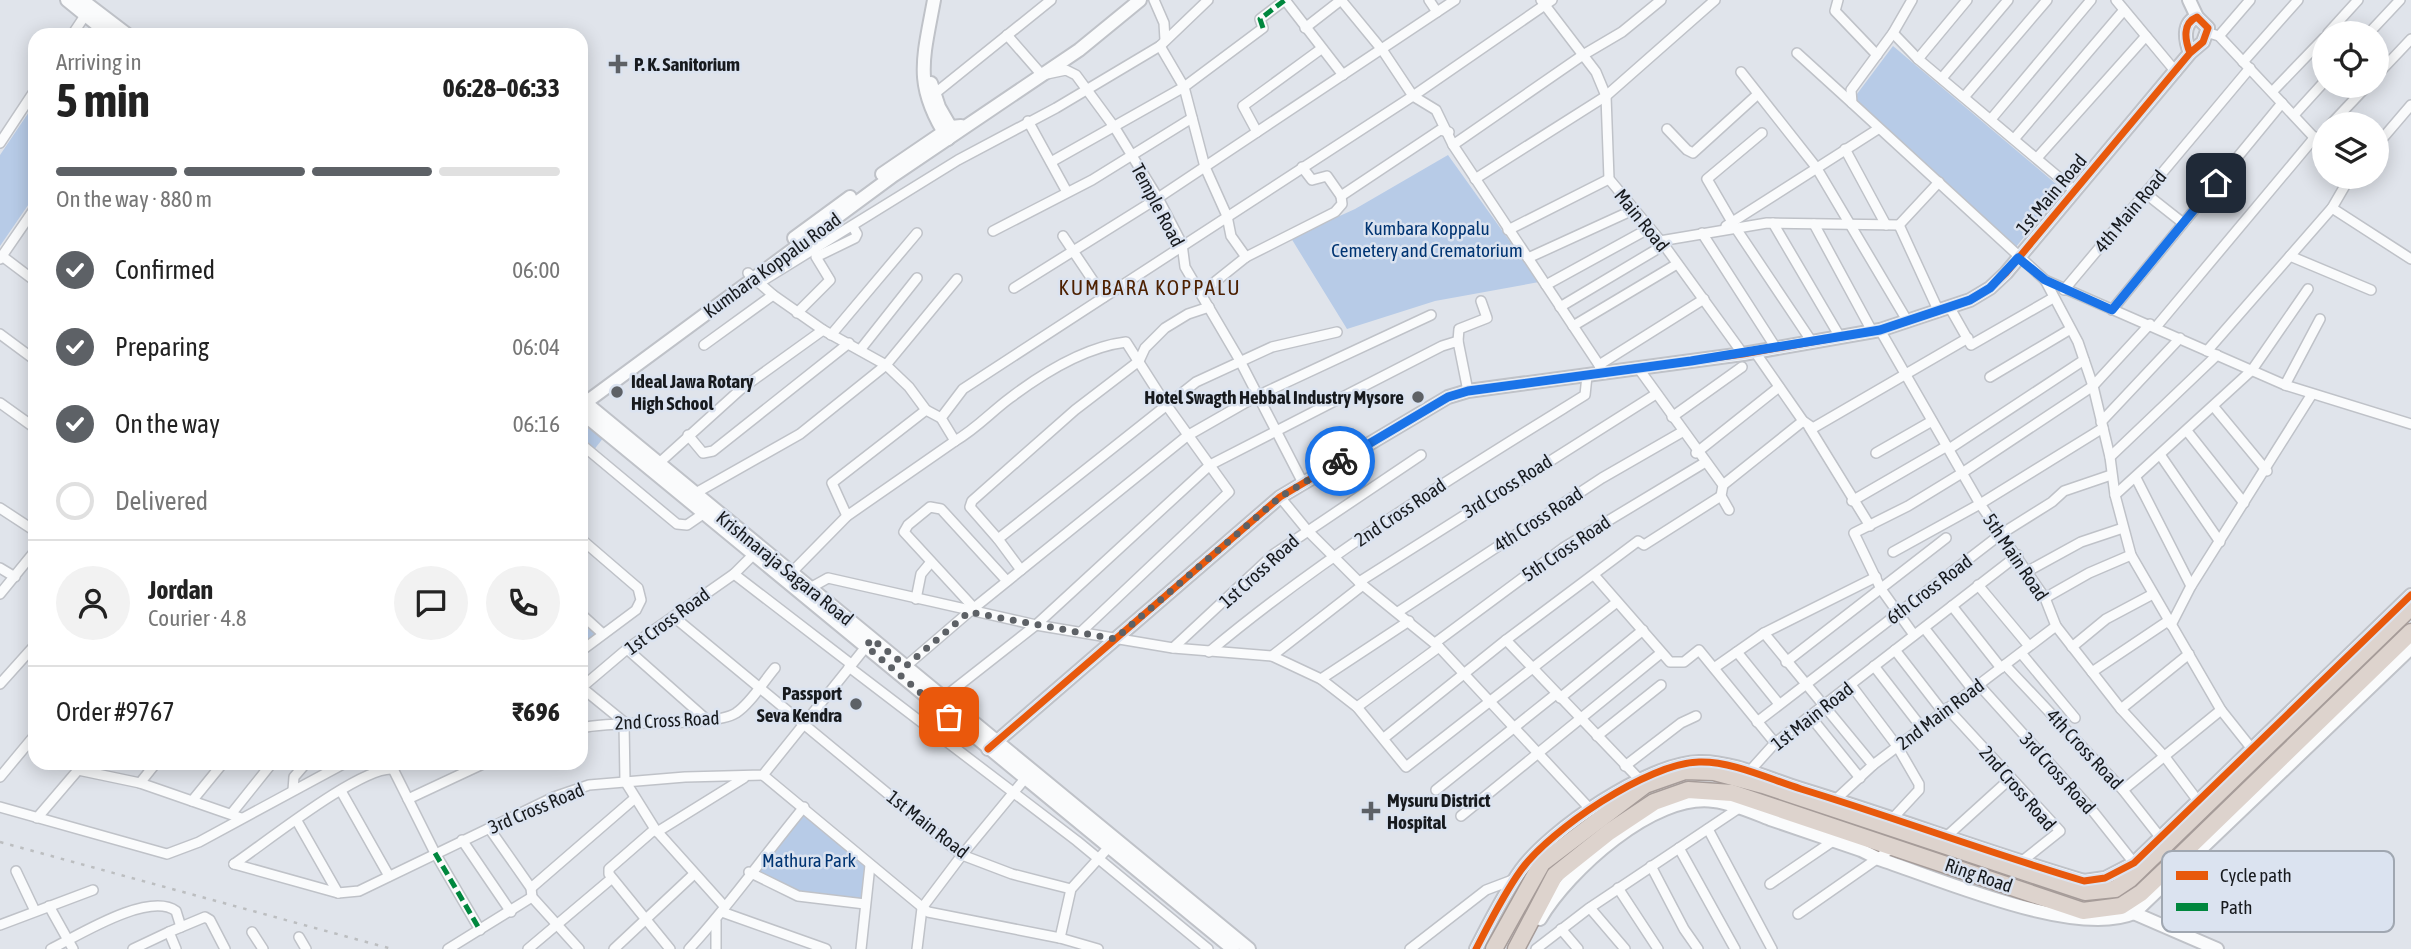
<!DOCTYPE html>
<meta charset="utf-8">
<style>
:root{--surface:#fff;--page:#f2f2f2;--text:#222;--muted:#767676;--line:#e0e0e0;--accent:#5d6166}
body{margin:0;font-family:"Asap Condensed",sans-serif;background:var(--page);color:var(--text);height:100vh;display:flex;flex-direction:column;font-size:26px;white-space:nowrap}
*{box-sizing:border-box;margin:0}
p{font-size:23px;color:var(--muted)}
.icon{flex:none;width:38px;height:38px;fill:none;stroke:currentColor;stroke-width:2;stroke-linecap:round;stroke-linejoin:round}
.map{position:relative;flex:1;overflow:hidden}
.sheet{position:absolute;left:28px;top:28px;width:560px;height:742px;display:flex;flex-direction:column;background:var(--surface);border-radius:21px;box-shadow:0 4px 18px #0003}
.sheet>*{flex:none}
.tools{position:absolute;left:2312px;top:21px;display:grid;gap:14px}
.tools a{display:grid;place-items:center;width:77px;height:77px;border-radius:50%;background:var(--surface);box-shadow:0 4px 18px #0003;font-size:35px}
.pin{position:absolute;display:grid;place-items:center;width:60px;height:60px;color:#fff;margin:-30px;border-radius:14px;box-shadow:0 4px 10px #0006}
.courier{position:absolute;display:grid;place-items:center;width:70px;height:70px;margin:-35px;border:5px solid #1a73e8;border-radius:50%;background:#fff;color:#222;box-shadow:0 2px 9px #0007}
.summary em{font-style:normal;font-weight:700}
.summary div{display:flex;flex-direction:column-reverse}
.summary{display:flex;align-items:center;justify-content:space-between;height:119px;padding:0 28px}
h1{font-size:46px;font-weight:700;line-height:52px}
.bar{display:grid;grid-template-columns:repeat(4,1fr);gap:10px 7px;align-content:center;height:84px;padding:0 28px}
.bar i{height:9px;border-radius:5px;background:var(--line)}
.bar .on{background:var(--accent)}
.bar p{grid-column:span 4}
.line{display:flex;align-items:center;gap:18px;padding:0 28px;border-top:2px solid var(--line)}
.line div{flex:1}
.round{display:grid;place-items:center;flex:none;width:74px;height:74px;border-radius:37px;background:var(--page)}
ol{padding:0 28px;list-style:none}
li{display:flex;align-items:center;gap:21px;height:77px}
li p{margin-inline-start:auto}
li .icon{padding:7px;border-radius:50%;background:var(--accent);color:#fff;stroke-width:4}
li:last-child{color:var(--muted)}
li i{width:38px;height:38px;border:4px solid var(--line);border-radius:50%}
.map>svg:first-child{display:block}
</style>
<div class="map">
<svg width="2411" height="949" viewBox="0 0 2411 949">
<rect width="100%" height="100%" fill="#e0e4eb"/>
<g fill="#b7cbe7">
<path d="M1893,46L2062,189L2016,247L1854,98Z"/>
<path d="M35,103V195L0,246V155Z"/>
<path d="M1448,155L1539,282L1435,301L1347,329L1291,238L1355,209Z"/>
<path d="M581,419L604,437L593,451L581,441Z"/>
<path d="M581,618L600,634L581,650Z"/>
<path d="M804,807L870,865L865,904L798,896L749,872Z"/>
</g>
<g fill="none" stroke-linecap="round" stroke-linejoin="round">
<defs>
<g id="street">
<path d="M1154,0L1164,23L1165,40"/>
<path d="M1285,0L1343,75"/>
<path d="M1341,0L1383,51L1413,96L1436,110L1453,145L1605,374"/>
<path d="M1429,0L1437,12"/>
<path d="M1541,0L1596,72L1606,96L1609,179L1664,245L1743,354"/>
<path d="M1838,0L1835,11L1877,55"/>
<path d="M1912,0L1893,33L1851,90L1852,103L2045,280L2285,385L2411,424"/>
<path d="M2116,0L2176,72"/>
<path d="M1305,28L1341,0"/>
<path d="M1893,33L1918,59L2075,191"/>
<path d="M2209,33L2219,36L2324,148"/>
<path d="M2328,33L2358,0"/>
<path d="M2369,33L2400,0"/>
<path d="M72,35L88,11"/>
<path d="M1007,35L1042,75L1066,70L1076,75L1115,128L1158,198L1182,244L1185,267L1239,359L1303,483"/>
<path d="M2219,36L2250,0"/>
<path d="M1160,46L1184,87L1205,167L1227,216L1231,236L1246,257"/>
<path d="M1797,53L1852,103"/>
<path d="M1918,59L1967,0"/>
<path d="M2243,62L2298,0"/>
<path d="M1741,72L1816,167L1908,322"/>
<path d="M2376,76L2411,39"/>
<path d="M1942,78L2008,0"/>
<path d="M2272,92L2324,38"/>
<path d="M933,95L1051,0"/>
<path d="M1965,96L2047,0"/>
<path d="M2294,115L2324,82"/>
<path d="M1992,118L2091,0"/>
<path d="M1028,121L1067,192"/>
<path d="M2331,124L2367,86"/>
<path d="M1667,129L1687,150L1693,153L1758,94"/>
<path d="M1257,132L1243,106L1321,49"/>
<path d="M2015,138L2124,10"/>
<path d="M0,143L35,90"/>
<path d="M1453,145L1583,55L1622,32L1661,0"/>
<path d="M2376,146L2411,105"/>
<path d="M1845,149L1886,225"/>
<path d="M2037,158L2146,36"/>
<path d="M1051,162L1184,87L1263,28L1260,19L1285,0"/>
<path d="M1302,167L1312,180L1327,176L1341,196L1440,130L1449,132"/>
<path d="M1475,179L1606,96L1715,0"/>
<path d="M2145,193L2183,223"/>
<path d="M2332,208L2411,259"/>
<path d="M1732,222L1707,179L1762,133"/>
<path d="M1773,223L1840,337"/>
<path d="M1814,224L1872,331"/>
<path d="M1899,225L1939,312"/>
<path d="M1899,225L1939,182"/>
<path d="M1726,226L1878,129"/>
<path d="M1735,227L1812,342"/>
<path d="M1508,230L1609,179"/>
<path d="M993,231L1092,180L1192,118"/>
<path d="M1702,233L1776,348"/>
<path d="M1063,236L1104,297"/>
<path d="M1660,241L1767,223L1899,225"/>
<path d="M2,256L35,281"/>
<path d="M2290,256L2371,290"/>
<path d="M1528,258L1633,210"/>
<path d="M0,259L35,208"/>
<path d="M748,273L773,295L823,330L886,365L909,387L926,410"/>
<path d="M2045,280L2078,342L2093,386L2110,457L2115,495L2131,555L2221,710L2252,749"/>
<path d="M759,283L958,160L1056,108L1160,46L1208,0"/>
<path d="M1546,285L1648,229"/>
<path d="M1014,288L1158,198L1455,0"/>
<path d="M2064,290L2250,68"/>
<path d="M1201,293L1246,257L1335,212L1342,204L1341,196"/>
<path d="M1560,307L1664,245"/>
<path d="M1950,308L1971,345L2053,298"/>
<path d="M2112,310L2282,103"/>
<path d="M797,313L830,280L816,257L855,238L857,234L853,227"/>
<path d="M1573,326L1677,264"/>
<path d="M2156,327L2315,137"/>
<path d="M1880,330L1980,504L2045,598L2056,626L2121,709L2165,757L2198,801"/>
<path d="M0,334L35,360"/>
<path d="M831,335L917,233"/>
<path d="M1458,341L1459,329L1487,318L1481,301"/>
<path d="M704,345L773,295"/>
<path d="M860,350L917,278"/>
<path d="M2207,351L2332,208L2350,177"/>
<path d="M1755,352L1803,421L1813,428L1968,338"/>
<path d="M1599,365L1704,299"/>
<path d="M1639,369L1723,485L1721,496L1729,510"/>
<path d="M1990,377L2069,330"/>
<path d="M2285,385L2320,319"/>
<path d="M0,403L35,428"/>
<path d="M2214,407L2267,471"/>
<path d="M1672,417L1742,367"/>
<path d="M2101,422L2180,338"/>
<path d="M1809,427L1870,526"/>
<path d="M2187,431L2244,503"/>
<path d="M688,435L703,453L713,451L849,343"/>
<path d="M955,441C976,429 991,412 1010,398C1043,373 1085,347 1126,342L1165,403L1229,492L1082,631"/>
<path d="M581,444L677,524L687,525L703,514"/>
<path d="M1949,449L2084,360"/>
<path d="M1696,453L1779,387"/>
<path d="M1876,453L1932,421"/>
<path d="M2161,456L2220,542"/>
<path d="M2110,457L2217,355"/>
<path d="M658,464L741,389L823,330"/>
<path d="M2136,478L2191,586"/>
<path d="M1723,485L1803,421"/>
<path d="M694,494L800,434L886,365L957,279"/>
<path d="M2115,495L2252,370L2308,289"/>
<path d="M1280,497L1307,530L1359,582L1439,647L1591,810"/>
<path d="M1852,501L1947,446"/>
<path d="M0,508L35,531"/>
<path d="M847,516L832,483L926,410L941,418"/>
<path d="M581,539L638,588L641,600L636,610L581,651"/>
<path d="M998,539L970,507L972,501L1075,410L1139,361L1145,348L1165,328L1188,314L1209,307"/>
<path d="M1893,552L1980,504L2103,428"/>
<path d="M0,568L15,577"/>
<path d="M1021,570L998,539L1196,382L1272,347L1337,332"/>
<path d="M2028,571L2081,542L2123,528"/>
<path d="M791,573L847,516L955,441L941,418L963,389L1413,96L1552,0"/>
<path d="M734,574L851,664"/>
<path d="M1594,575L1670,662H1684L1699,650L1775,743"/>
<path d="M1359,582L1656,394"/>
<path d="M1978,585L2029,646"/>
<path d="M810,588L828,578L1036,625L1173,648L1272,656L1321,679L1357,707L1406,767L1617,602"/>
<path d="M0,594L35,551"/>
<path d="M2045,598L2089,573L2131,555"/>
<path d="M916,599L921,574L931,562"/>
<path d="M1952,606L2001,668"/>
<path d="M974,608L904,532L908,525L930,507L941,509L1007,581"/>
<path d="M1398,612L1602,478L1682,432"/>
<path d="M581,614L603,634"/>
<path d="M674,617L962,855L1012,874L1071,889"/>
<path d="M2171,625L2191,586L2312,394"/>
<path d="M1925,629L1973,690"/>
<path d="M1764,633L1873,765"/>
<path d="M1914,635L1881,589L1854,533L1908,506L1962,473L2093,386L2150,324"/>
<path d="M1506,640L1640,780"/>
<path d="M1435,643L1563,548L1704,463"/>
<path d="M2072,647L2106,619L2153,594"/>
<path d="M1173,648L1274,554L1421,455"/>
<path d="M627,649L706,719"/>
<path d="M1895,650L1943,712"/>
<path d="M1209,652C1326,554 1456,475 1585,395L1587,376"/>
<path d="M1737,652L1779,704"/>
<path d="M2021,653L2075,718"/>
<path d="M1272,656L1363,585"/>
<path d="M1786,662L1946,538"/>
<path d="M2005,665L2123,790L2160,837"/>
<path d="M906,666L969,612L1187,436L1257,396L1431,315"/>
<path d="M1874,666L1922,728"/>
<path d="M849,667L1077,841L1208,949"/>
<path d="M1714,668L1764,633L1876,577"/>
<path d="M2092,672L2168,621"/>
<path d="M1321,679L1409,621"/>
<path d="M0,684L35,645"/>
<path d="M1851,685L1897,746L1919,784V790L1893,818"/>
<path d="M1979,685L2092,810L2134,863"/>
<path d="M581,687L624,722L625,781L655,829L725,907"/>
<path d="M581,688L627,649L734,574L754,554"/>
<path d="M943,698L1036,625L1210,465L1442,346L1458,341L1468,391"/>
<path d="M1560,698L1643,630"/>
<path d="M1357,707L1439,647"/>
<path d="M1947,708L2060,831L2021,862"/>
<path d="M2121,709L2189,654"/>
<path d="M1810,716L1860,778"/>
<path d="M1757,722L2001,534L2052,502L2064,491L2111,475"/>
<path d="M581,728C618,719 712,728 736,713C751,703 763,682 775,668"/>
<path d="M1597,736L1661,685"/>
<path d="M1384,738L1506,640L1638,541L1644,545L1721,496"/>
<path d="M391,765L435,853L480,930"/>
<path d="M1625,766L1681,723L1696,716"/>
<path d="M78,770L140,783L241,818"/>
<path d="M1748,773L1775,743L2018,555"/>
<path d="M763,775L928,912L1060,938L1098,949"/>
<path d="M0,777L35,735"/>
<path d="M140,783L156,763"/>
<path d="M293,790L294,777L306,763"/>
<path d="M1436,790L1556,694"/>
<path d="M2123,790L2221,710"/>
<path d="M341,791L389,876"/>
<path d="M408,799L485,763"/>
<path d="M192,801L223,763"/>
<path d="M1832,803L1873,765L2056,626"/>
<path d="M0,807L167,854L199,842L345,763"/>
<path d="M232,813L272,763"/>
<path d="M1461,816L1661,653"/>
<path d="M37,818L84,763"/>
<path d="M297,821L338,893"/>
<path d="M489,828L531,888L532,897L579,949"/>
<path d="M655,829L609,869V874L670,949"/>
<path d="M1708,829L1772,949"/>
<path d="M657,832L744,778"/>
<path d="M1947,836L2011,778"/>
<path d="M462,840L511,912"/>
<path d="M1679,848L1735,949"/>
<path d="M234,864L338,893L359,891L554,797L589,785L685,777L763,775L869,643"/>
<path d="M234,864C265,843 361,766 393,769L395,763"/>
<path d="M1651,866L1684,929L1698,949"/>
<path d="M16,871L35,911"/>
<path d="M749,872L798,896L865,904"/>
<path d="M1770,884L1833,841"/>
<path d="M531,888L635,798"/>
<path d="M1618,888L1658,949"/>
<path d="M49,906L73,949"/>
<path d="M1590,908L1625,949"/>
<path d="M722,912L826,949"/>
<path d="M1798,914L1891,849"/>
<path d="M716,921V949"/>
<path d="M0,925L93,890"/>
<path d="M1561,929L1578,949"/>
<path d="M252,932L263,949"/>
<path d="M299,937L306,949"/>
<path d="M1060,938L1071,889L1108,848"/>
<path d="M51,949C79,935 149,891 176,911L181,927"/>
<path d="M133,949L169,932"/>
<path d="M176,949L169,932L205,917L210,920L225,949"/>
<path d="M448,949L532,897"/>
<path d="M528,949L611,879"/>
<path d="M614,949L694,874"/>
<path d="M689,949C730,905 765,854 804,807"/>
<path d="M861,949L870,865"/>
<path d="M917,949L922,908L962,855L1028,775"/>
<path d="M1410,949L1486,890L1515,879"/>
<path d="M1536,949L1588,909L1742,806"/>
</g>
<g id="secondary">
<path d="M67,0L110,35"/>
<path d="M82,0L128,35"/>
<path d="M934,0C923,60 913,85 948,139"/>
<path d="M2189,0L2197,17"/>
<path d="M931,83L939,107L954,133"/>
<path d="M882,174L951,127L961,126"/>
<path d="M794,238L850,197"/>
<path d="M581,399L1249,949"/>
<path d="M581,406L894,175L1079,50L1140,0"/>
<path d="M581,412L1233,949"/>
<path d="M988,749L1280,497L1448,397L1468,391L1743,354L1880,330L1970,300L1990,288L2006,273L2190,53L2203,42L2208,28L2197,17C2182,23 2185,40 2190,53"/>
<path d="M2129,911L2217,949"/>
<path d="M1540,919C1568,871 1654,792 1714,801C1733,803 1752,812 1770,819C1800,829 1831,840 1861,850L1879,859C1940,879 2075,938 2134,913L2411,648"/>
<path d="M1476,949C1490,922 1503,895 1521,870C1550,830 1648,763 1699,762C1732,761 1769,779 1801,789C1896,818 1989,853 2084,881L2105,878L2134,863L2411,595"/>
</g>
<g id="highway">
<path d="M1494,949L1542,863L1645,785L1685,771L1714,772L1763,785L2085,892L2115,889L2130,879L2411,607"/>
<path d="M1516,949L1555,875L1609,832L1654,802L1688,790L1732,793L2083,911L2121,906L2141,893L2179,857L2411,632"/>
</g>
</defs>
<use href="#street" stroke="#bfc2c8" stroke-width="12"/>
<use href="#secondary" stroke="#bfc2c8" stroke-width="16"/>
<use href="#highway" stroke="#a69c99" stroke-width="19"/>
<use href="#street" stroke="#fafbfc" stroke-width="9"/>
<use href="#secondary" stroke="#fafbfc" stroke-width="12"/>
<use href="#highway" stroke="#ddd3cd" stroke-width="16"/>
<path stroke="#bcbec0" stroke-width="2.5" stroke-dasharray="3.5 7" stroke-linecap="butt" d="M0,842L392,949"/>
<g stroke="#00873e" stroke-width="5" stroke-dasharray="10 5" stroke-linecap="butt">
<path d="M1263,28L1260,19L1285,0"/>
<path d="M435,853L480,930"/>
</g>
<defs>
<g id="cycleway">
<path d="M988,749L1280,497L1448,397L1468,391L1743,354L1880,330L1970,300L1990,288L2006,273L2190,53L2203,42L2208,28L2197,17C2182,23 2185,40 2190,53"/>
<path d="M1476,949C1490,922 1503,895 1521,870C1550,830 1648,763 1699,762C1732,761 1769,779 1801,789C1896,818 1989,853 2084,881L2105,878L2134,863L2411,595"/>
</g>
</defs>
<use href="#cycleway" stroke="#dbe3f0" stroke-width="11"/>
<use href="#cycleway" stroke="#e8590c" stroke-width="7"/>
</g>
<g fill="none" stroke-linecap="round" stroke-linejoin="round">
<path stroke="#5d6166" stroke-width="7" stroke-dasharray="0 12.6" d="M949,717L866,646L872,639L906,666L969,612L1115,639L1280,497L1340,461"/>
<path stroke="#1a73e8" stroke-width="9" d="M1340,461L1448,397L1468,391L1691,361L1880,330L1970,300L1990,288L2018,258L2045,280L2112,310L2216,183"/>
</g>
<g fill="#5d6166" stroke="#dbe3f0" stroke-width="2.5">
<path d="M614.5 53.5h7v7h7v7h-7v7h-7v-7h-7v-7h7z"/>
<circle cx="617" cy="392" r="7"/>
<circle cx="1418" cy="397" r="7"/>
<circle cx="856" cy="704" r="7"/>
<path d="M1367.5 800.5h7v7h7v7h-7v7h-7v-7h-7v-7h7z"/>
</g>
<g text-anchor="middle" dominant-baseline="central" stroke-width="5" stroke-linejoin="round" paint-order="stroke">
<g font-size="19" font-weight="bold" fill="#171a1e" stroke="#dbe3f0" text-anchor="start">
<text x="634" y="64">P. K. Sanitorium</text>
<text x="631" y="381">Ideal Jawa Rotary<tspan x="631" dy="22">High School</tspan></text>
<text x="1404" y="397" text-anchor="end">Hotel Swagth Hebbal Industry Mysore</text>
<text x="842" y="693" text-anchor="end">Passport<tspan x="842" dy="22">Seva Kendra</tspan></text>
<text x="1387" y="800">Mysuru District<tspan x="1387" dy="22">Hospital</tspan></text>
</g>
<g font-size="19" fill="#171a1e" stroke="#dbe3f0">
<text transform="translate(2051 194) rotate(-50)">1st Main Road</text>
<text transform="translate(1158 205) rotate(62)">Temple Road</text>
<text transform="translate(2130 211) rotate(-50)">4th Main Road</text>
<text transform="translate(1642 220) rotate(51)">Main Road</text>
<text transform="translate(772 265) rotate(-36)">Kumbara Koppalu Road</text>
<text transform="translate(1507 486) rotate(-32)">3rd Cross Road</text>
<text transform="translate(1400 512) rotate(-34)">2nd Cross Road</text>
<text transform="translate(1538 519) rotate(-33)">4th Cross Road</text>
<text transform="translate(1566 548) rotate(-34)">5th Cross Road</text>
<text transform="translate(2016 557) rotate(56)">5th Main Road</text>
<text transform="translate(785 568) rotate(39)">Krishnaraja Sagara Road</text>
<text transform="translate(1259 571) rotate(-42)">1st Cross Road</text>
<text transform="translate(1929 589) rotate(-37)">6th Cross Road</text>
<text transform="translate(667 621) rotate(-36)">1st Cross Road</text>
<text transform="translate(1940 714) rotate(-37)">2nd Main Road</text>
<text transform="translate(1812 716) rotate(-38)">1st Main Road</text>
<text transform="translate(667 720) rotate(-3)">2nd Cross Road</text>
<text transform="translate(2085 749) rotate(47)">4th Cross Road</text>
<text transform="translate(2058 773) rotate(48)">3rd Cross Road</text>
<text transform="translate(2018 788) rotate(49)">2nd Cross Road</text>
<text transform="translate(536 808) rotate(-23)">3rd Cross Road</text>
<text transform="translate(928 824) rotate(38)">1st Main Road</text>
<text transform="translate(1979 875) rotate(19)">Ring Road</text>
</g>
<g font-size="19" fill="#003472" stroke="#dbe3f0">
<text x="1427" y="228">Kumbara Koppalu<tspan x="1427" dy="22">Cemetery and Crematorium</tspan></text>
<text x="809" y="860">Mathura Park</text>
</g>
<g font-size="21" letter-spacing="2" fill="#4d2000" stroke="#dbe3f0">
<text x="1150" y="287">KUMBARA KOPPALU</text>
</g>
</g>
<rect x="2162" y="851" width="232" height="81" rx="10" fill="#dbe3f0" stroke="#a0a7b1" stroke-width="2"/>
<rect x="2176" y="871" width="32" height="9" fill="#e8590c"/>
<rect x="2176" y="903" width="32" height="8" fill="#00873e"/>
<g font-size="19" fill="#171a1e">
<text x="2220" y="882">Cycle path</text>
<text x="2220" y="914">Path</text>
</g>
</svg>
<div class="tools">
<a><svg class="icon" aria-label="locate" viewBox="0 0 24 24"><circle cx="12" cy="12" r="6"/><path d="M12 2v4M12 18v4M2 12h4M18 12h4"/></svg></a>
<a><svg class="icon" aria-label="layers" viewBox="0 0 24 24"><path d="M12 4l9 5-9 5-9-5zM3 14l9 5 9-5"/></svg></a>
</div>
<div class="pin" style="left:949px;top:717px;background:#ea580c"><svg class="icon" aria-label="bag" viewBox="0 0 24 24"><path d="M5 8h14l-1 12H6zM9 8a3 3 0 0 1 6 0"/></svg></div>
<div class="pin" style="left:2216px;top:183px;background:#1f2937"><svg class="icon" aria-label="home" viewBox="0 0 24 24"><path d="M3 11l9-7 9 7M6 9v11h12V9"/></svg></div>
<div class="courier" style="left:1340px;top:461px"><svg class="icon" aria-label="bike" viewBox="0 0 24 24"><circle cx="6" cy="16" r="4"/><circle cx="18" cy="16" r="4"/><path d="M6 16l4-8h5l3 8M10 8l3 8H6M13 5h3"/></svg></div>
<section class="sheet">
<div class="summary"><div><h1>5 min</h1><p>Arriving in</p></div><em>06:28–06:33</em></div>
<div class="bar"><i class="on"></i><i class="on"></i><i class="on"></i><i></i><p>On the way · 880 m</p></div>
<ol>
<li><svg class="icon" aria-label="check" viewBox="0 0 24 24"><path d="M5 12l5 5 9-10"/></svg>Confirmed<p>06:00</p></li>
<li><svg class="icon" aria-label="check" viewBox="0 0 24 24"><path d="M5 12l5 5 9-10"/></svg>Preparing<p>06:04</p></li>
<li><svg class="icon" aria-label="check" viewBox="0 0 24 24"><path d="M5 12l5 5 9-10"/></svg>On the way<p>06:16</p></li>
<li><i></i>Delivered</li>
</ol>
<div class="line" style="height:126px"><a class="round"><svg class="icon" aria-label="person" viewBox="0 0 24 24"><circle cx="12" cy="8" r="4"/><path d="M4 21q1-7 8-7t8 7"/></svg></a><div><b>Jordan</b><p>Courier · 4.8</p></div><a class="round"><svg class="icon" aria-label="chat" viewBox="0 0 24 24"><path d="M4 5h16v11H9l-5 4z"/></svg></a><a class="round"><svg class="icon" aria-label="phone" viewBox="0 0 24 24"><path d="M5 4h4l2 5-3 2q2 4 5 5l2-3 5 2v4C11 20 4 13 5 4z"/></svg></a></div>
<div class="line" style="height:91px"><div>Order #9767</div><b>₹696</b></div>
</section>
</div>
